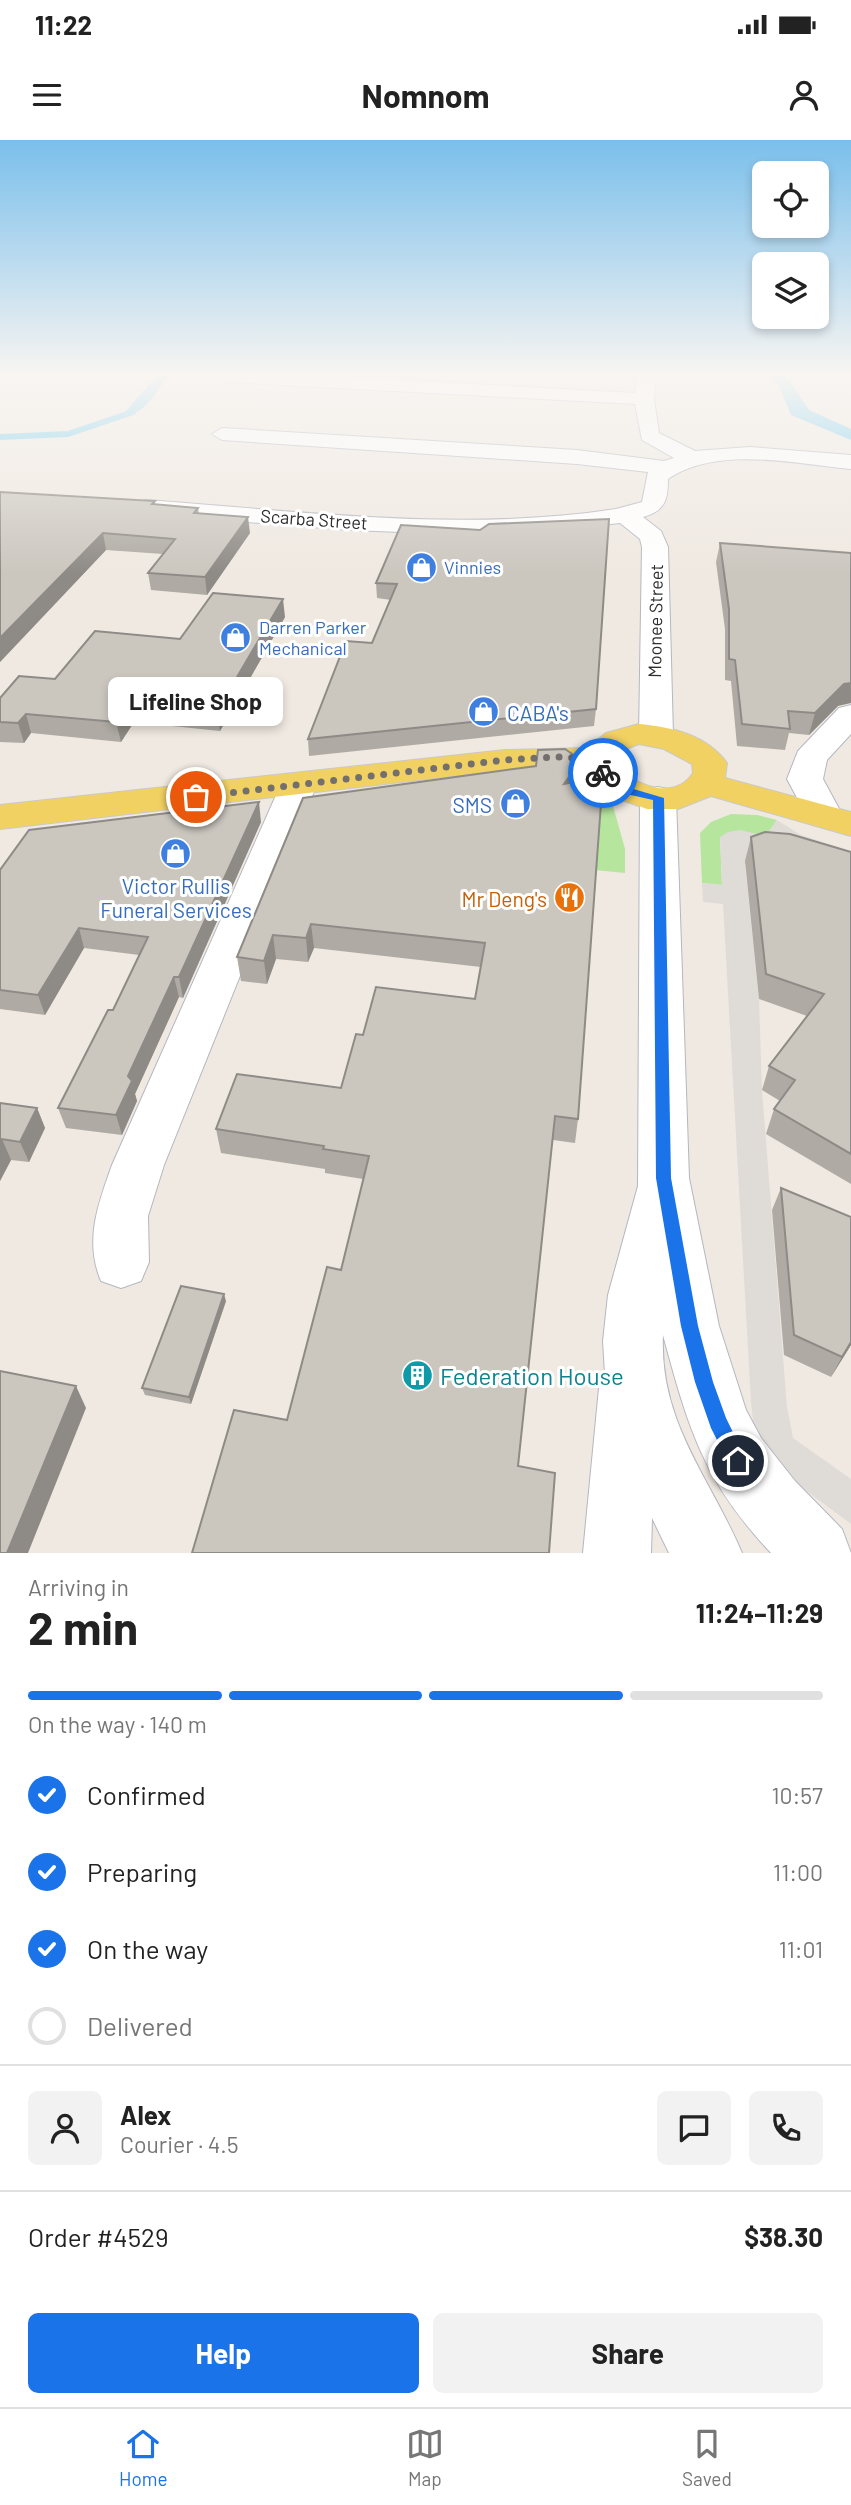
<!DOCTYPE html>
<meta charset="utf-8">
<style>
:root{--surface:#fff;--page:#f2f2f2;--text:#222;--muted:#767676;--line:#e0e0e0;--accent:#1a73e8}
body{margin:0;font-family:Barlow,sans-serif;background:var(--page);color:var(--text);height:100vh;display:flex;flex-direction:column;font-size:26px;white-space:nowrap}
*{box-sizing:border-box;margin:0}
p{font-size:23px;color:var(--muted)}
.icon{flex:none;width:38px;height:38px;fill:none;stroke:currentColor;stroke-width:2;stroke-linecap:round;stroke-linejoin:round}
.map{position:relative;height:1413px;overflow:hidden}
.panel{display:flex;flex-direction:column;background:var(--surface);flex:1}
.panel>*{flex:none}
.controls{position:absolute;left:752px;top:21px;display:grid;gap:14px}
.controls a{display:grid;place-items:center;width:77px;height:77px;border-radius:10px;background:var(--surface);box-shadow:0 4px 10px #0003;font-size:35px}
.pin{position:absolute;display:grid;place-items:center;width:60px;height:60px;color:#fff;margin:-30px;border:4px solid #fff;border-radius:50%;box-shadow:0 2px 7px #0007}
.courier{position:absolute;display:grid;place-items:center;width:70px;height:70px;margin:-35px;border:5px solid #1a73e8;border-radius:50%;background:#fff;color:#222;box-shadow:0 2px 9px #0007}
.bubble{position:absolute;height:49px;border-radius:10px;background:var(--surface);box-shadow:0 4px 10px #0003;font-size:23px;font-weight:700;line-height:49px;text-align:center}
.summary em{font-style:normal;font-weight:700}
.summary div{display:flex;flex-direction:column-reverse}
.summary{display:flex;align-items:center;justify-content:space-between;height:119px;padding:0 28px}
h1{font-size:46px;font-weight:700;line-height:52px}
.bar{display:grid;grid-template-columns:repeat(4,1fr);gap:10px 7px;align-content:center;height:84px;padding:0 28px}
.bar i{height:9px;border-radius:5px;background:var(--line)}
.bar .on{background:var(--accent)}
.bar p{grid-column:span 4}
.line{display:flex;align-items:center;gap:18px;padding:0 28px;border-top:2px solid var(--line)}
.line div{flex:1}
.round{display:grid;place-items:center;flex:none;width:74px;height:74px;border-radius:10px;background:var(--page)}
ol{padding:0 28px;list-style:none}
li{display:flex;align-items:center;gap:21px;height:77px}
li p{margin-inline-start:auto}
li .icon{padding:7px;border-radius:50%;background:var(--accent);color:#fff;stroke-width:4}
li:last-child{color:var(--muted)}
li i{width:38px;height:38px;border:4px solid var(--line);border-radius:50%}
.primary-button{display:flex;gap:14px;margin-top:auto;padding:14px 28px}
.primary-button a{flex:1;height:80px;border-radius:10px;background:var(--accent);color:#fff;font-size:28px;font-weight:700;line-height:80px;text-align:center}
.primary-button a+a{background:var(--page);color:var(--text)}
.status{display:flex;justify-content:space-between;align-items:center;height:49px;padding:0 35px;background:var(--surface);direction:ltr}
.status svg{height:19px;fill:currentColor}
header{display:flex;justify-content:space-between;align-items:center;height:91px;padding:0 28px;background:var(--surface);font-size:32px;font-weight:700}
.dock{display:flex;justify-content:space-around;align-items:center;height:98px;border-top:2px solid var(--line);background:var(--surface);font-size:19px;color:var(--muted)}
.dock a{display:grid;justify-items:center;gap:4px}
.dock .on{color:var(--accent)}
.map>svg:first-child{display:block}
</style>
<div class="status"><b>11:22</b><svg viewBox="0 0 49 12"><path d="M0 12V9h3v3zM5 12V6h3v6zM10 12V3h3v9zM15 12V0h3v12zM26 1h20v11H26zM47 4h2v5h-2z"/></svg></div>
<header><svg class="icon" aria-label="menu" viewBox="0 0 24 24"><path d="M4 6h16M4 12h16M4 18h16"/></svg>Nomnom<svg class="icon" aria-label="person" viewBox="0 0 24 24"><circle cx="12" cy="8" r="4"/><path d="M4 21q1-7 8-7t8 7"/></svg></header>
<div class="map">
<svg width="851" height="1413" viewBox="0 0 851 1413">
<rect width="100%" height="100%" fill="#efe9e1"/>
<g fill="#b6e59e">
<path d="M600,665L613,666L625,709V733L595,730Z"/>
<path d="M731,674L757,675L777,680L766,696L720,697L722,745L702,743L700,693L711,682Z"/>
</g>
<path fill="#dfdcd8" d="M777,680L801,695L851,711V738L750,719L745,725L759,859L762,950L787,1267L793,1298L851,1339V1384L773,1326L754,1291L751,1262L723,764L703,762L702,743L722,745L720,697L728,692L740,690L766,696Z"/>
<g fill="#75cff0">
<path d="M157,236H168C151,258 150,270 120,278Z"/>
<path d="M769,236H786L809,270L851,289V300L791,275L778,243Z"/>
</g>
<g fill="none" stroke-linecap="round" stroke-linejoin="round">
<path stroke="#75cff0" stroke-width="6" d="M0,297L68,294L133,272"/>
<defs>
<g id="minor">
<path d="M218,236H328L635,253L638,236H656L654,259L659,293L695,311L750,307L851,315V329C795,324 718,305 668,339C668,360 665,371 643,377L661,391L668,407L673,595L668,602L656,605L644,602L639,595L642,407L640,399L620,383L554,390L452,394L350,390L146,374L138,372L134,367L138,362L146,360C301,371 461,393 616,369L642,362L648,332L577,324L222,300L212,294L222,288L577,310L664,321L674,318L642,300L635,264L227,242Z"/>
<path d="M851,565V594L827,620L823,639L843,676L837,684L824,688L811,684L787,639L798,611L839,568Z"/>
<path d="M299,633L312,636L317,644L164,1025L148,1076L149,1122L141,1141L121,1148L101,1141C84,1101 98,1064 112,1025L281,644L286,636Z"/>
<path d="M658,647L671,650L676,658L689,1038L719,1186L746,1270L761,1298L795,1341L842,1389L851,1413H771C703,1341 688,1287 663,1195C659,1283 711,1339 742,1413H669L652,1378L651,1413H583L599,1248L605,1234L603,1201L608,1155L638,1046L640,658L645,650Z"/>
</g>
<path id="major" d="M639,584C672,587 707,595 727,623L725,638L851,672V696L711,656L678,669H647L606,654L583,629L505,630L0,689V665L505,610L587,608L606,593ZM639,604L664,609L692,624L693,633C675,661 634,646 617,625L616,618L623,610Z"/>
</defs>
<use href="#minor" stroke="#b4b7c1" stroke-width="2"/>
<use href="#major" stroke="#c9c9c9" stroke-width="2"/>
<use href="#minor" fill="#fff" fill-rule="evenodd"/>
<use href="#major" fill="#f2d163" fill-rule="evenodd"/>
</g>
<g fill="#afaba4">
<path d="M0,352L155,361V364L198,368L199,373L250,393L207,455L151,450L148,433L163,414L106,410L0,522Z"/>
<path d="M401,385L596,569L594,586L309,616L308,599L372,503L391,460L377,458L376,443Z"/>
<path d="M720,403L838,566L809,595L789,593L785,610L737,606L731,541L725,540V489L716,422Z"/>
<path d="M285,477L220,591L134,582L121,602L31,593L24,603L0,602V558L180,499Z"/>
<path d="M536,626L578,641V979L575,1003L553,1000L287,1280L341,1130L363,1039L325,1033V1029L221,1013L216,989L341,948L363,895L475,859L481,827L314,808L308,822L276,819L267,844L241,841L237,817Z"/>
<path d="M261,682L183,858L179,857L135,954L137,961L122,995L66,988L58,968L113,870L139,815L84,808L45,875L0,869V730Z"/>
<path d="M751,697L851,712V1044L766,994L774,969L780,961L762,950L769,926L807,876L759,859L745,721Z"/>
<path d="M0,963L37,968L45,988L29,1022L11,1020L0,1041Z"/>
<path d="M781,1048L851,1077V1205L831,1237L784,1215L772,1070Z"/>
<path d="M226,1161L191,1264L145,1255L142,1248Z"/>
</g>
<g fill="#8e8b86">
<path d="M248,377L250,393L207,455L205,437Z"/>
<path d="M103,393L106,410L0,522V498Z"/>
<path d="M283,459L285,477L220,591L217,571Z"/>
<path d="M851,543V563L838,566L809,595L815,573L844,544Z"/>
<path d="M130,562L134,582L121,602L116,582Z"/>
<path d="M26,574L31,593L24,603L18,583Z"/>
<path d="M581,620L578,643L564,644Z"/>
<path d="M259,662L261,682L183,858L179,837Z"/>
<path d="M311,784L314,808L308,822L306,798Z"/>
<path d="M79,788L84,808L45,875L38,855Z"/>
<path d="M273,795L276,819L267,844L264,821Z"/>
<path d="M174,837L179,857L135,954L137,961L122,995L116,975L128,936Z"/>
<path d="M37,968L45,988L29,1022L20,1002Z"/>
<path d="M2,999L11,1020L0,1041V1004Z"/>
<path d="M224,1154L226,1161L191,1264L189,1257Z"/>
<path d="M851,1202V1205L831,1237L842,1217Z"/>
<path d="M76,1246L86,1268L28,1413H7Z"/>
</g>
<g fill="#cbc7bf" stroke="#8e8b86" stroke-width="2">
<path d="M0,352L155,361L152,364L198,368L194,373L248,377L205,437L148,433L175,399L103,393L0,498Z"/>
<path d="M609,379L596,569L308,599L346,501L372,503L397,444L376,443L401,385L480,390L489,384Z"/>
<path d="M720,403L851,413V543L844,544L815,573L788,571L790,589L742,584L735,520L729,519V469Z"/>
<path d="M213,453L283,459L217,571L130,562L116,582L26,574L18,583L0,582V558L19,536L55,539L95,491L180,499Z"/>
<path d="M565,609L581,620L564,644L603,636L578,979L555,976L518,1326L555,1333L549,1413H192L234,1270L287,1280L327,1127L341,1130L369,1016L323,1009L324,1006L216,989L237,934L341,948L356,894L363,895L376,847L475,859L485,803L311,784L306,798L273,795L264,821L237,817L303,658L536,626L538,610Z"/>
<path d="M259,662L179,837H174L128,936L132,941L116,975L58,968L108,870H113L148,797L79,788L38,855L0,850V730L29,690Z"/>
<path d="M765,692L790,694L851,712V1014L774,969L795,940L769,926L824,854L766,834L751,697Z"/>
<path d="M0,963L37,968L20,1002L2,999L0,1004Z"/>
<path d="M781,1048L851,1077V1202L842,1217L794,1195Z"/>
<path d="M181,1146L224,1154L189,1257L142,1248Z"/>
<path d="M0,1231L76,1246L7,1413H0Z"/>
</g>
<linearGradient id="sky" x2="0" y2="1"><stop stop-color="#7abfeb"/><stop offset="0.54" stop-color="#f8f5f2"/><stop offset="1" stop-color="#f8f5f2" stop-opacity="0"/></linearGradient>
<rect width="851" height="434" fill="url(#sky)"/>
<path fill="#1a73e8" d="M603,630L630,648L664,658L671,1038L698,1186L713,1242L726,1278L747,1321L744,1328L738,1331L731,1328L711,1288L695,1242L681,1186L656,1038L653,660L622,653L599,636V631Z"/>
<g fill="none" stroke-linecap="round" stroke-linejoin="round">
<path stroke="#726f6d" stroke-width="7" stroke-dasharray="0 12.6" d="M196,657L505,620L557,617L598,619L603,633"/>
</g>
<defs>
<symbol id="shop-disc" viewBox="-11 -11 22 22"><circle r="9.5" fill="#3f7fe0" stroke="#fff"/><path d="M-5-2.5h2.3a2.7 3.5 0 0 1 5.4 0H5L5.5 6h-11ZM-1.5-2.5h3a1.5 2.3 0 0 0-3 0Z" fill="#fff"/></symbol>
<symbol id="restaurant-disc" viewBox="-11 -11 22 22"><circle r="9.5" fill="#e8710a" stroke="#fff"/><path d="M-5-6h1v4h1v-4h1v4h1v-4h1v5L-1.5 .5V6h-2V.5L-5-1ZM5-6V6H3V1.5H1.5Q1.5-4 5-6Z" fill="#fff"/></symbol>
<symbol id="building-disc" viewBox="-11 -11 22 22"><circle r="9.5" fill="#0f9aa8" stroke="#fff"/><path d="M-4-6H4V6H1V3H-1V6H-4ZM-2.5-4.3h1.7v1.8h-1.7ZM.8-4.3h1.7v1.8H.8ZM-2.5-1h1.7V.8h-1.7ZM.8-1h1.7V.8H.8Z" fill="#fff"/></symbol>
</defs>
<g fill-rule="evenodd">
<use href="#shop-disc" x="404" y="410" width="35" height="35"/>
<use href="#shop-disc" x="218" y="480" width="35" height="35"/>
<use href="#shop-disc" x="466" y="554" width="35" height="35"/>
<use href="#shop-disc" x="498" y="646" width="35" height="35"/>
<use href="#shop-disc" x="158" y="696" width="35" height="35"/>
<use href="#restaurant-disc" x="552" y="740" width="35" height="35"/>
<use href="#building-disc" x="400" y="1218" width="35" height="35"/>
</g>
<g text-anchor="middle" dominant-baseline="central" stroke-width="6" stroke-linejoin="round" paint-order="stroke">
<g font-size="18" fill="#2e2e2e" stroke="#fff">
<text transform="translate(314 379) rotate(4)">Scarba Street</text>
<text transform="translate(655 481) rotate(-89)">Moonee Street</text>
</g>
<g font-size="18" fill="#366cbe" stroke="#fff" text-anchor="start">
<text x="444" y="427">Vinnies</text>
<text x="259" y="487">Darren Parker<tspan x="259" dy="21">Mechanical</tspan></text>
</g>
<g font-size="21" fill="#366cbe" stroke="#fff" text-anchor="start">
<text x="507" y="572">CABA's</text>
<text x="492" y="664" text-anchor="end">SMS</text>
<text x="176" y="745" text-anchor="middle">Victor Rullis<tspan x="176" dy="24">Funeral Services</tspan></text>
</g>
<g font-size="21" fill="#c56008" stroke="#fff" text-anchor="end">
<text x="547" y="758">Mr Deng's</text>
</g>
<g font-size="24" fill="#0d838f" stroke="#fff" text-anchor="start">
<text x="440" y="1235">Federation House</text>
</g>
</g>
</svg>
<div class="controls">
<a><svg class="icon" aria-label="locate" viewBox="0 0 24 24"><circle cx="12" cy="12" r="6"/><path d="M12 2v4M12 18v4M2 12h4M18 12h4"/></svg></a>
<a><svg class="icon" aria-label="layers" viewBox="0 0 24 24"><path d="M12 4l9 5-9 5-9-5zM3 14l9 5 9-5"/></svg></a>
</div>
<div class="pin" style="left:196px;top:657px;background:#ea580c"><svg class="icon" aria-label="bag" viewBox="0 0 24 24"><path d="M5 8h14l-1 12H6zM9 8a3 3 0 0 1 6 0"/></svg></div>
<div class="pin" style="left:738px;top:1321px;background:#1f2937"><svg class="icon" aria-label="home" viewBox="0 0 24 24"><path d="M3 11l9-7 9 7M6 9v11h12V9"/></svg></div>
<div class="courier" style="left:603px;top:633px"><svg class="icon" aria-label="bike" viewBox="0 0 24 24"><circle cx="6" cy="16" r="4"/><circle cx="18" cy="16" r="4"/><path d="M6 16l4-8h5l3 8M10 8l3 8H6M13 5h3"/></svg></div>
<div class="bubble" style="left:108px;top:537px;width:175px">Lifeline Shop</div>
</div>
<section class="panel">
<div class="summary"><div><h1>2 min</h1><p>Arriving in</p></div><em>11:24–11:29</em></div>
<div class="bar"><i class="on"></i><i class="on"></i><i class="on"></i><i></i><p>On the way · 140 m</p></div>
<ol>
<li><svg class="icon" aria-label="check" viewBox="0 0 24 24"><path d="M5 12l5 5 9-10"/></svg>Confirmed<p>10:57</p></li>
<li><svg class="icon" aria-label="check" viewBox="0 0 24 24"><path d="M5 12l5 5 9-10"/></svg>Preparing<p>11:00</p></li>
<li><svg class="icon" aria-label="check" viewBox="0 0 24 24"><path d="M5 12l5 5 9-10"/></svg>On the way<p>11:01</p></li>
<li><i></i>Delivered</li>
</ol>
<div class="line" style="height:126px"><a class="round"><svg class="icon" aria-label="person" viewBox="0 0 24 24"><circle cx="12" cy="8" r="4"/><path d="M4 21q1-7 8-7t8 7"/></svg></a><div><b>Alex</b><p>Courier · 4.5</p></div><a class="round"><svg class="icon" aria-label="chat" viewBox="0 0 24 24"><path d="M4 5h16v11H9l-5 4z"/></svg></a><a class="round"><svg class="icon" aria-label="phone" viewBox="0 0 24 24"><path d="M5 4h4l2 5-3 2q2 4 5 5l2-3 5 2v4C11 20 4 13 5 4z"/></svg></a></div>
<div class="line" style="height:91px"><div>Order #4529</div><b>$38.30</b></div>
<div class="primary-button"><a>Help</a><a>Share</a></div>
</section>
<nav class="dock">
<a class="on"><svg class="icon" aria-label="home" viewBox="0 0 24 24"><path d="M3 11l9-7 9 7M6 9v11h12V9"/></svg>Home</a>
<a><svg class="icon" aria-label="map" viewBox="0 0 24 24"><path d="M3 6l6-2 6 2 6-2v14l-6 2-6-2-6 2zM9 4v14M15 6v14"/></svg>Map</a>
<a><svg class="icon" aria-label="saved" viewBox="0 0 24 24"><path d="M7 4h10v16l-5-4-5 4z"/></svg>Saved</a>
</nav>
